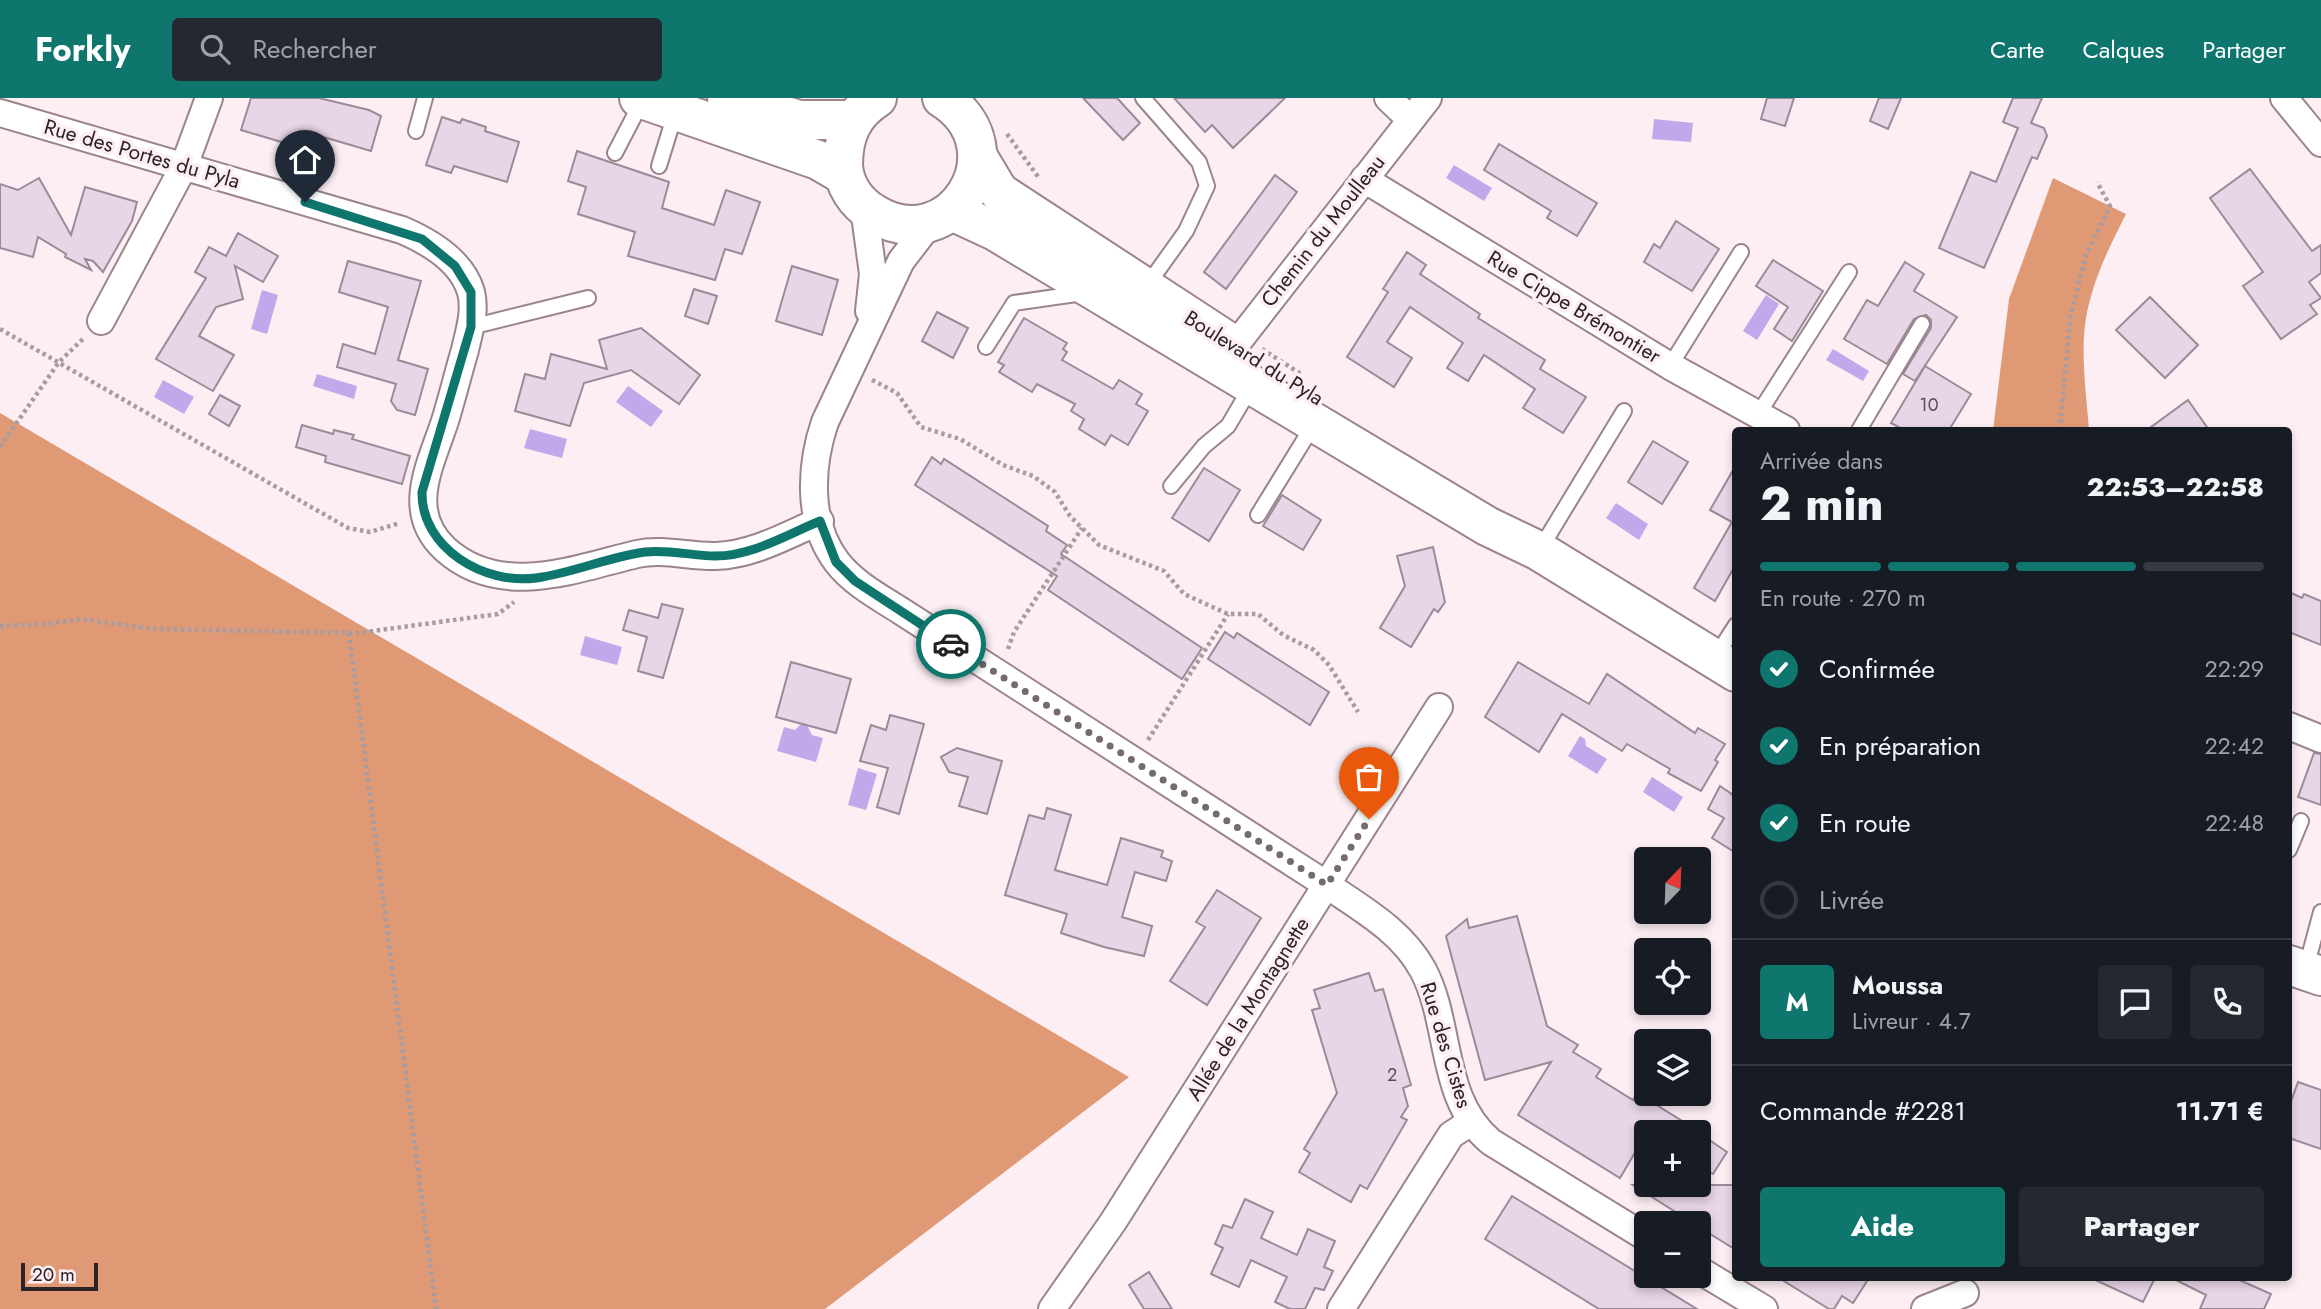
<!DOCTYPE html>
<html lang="fr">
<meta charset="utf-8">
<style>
:root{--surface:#171b24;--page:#242831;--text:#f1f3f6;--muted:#9ea1a6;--line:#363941;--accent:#0f766e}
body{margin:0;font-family:Jost,sans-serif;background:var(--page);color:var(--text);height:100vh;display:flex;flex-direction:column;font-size:26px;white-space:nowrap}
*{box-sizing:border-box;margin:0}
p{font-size:23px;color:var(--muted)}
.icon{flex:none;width:38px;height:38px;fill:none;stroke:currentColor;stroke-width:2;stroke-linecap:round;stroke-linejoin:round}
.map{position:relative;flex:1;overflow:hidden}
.sheet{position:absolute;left:1732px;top:329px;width:560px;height:854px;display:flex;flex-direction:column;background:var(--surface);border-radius:7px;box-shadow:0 4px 10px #0003}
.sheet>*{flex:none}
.needle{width:46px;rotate:23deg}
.tools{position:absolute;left:1634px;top:749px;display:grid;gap:14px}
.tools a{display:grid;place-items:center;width:77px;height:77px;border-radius:7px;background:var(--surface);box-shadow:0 4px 10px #0003;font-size:35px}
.scale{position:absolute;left:21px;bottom:18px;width:77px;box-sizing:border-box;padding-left:7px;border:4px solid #2c2326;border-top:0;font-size:19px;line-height:24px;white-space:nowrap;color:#2c2326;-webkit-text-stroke:5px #fdeef3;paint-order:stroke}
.pin{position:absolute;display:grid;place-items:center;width:60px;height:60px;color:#fff;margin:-72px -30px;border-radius:50% 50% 50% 0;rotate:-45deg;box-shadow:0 0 7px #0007}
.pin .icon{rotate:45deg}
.courier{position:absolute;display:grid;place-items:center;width:70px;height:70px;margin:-35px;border:5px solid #0f766e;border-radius:50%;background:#fff;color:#222;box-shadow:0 2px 9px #0007}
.overview em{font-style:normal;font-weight:800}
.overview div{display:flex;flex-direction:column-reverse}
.overview{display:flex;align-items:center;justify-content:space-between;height:119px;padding:0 28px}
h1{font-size:46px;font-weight:800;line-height:52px}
.bar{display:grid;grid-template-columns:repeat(4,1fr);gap:10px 7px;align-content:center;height:84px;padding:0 28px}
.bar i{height:9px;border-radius:5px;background:var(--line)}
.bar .selected{background:var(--accent)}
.bar p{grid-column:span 4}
.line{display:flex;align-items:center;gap:18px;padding:0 28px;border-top:2px solid var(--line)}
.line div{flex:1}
.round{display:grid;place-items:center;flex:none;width:74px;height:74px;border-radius:7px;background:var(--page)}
ol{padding:0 28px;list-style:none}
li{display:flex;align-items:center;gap:21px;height:77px}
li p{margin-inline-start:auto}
li .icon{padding:7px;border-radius:50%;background:var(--accent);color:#fff;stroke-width:4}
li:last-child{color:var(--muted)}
li i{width:38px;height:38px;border:4px solid var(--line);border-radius:50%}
.cta{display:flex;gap:14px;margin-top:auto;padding:14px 28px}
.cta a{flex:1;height:80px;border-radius:7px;background:var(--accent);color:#fff;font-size:28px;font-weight:800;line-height:80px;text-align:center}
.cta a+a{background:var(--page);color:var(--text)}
header{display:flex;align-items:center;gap:42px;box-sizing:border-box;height:98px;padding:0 35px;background:var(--accent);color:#fff}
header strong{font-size:33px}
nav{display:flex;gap:38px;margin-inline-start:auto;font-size:24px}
.search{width:490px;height:63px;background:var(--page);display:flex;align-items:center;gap:18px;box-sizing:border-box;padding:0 24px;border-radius:7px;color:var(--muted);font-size:26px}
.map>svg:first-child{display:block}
</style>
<header>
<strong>Forkly</strong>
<div class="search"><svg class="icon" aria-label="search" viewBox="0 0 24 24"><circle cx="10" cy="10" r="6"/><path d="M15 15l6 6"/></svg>Rechercher</div>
<nav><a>Carte</a><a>Calques</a><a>Partager</a></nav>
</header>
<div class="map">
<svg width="2321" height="1211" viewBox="0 0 2321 1211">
<rect width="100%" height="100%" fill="#fdeef3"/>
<g fill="#df9a75">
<path d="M2053,80L2126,116C2112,144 2098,171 2090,202C2078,243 2086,290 2089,332H1993L2009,201Z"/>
<path d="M0,315L1129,979L825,1211H0Z"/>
</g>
<g fill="#c1a8ea">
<path d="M1654,21L1693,25L1691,44L1652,41Z"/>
<path d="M1454,67L1492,90L1484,103L1446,80Z"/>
<path d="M262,192L278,197L267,236L251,231Z"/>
<path d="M1766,197L1779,206L1757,242L1743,233Z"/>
<path d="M1833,251L1869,273L1863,283L1826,262Z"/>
<path d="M317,276L357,288L354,301L313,288Z"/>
<path d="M163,282L194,299L184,316L154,299Z"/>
<path d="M628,288L663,313L651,329L616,304Z"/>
<path d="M530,331L567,341L562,360L524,350Z"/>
<path d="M1616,405L1648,426L1639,442L1606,420Z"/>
<path d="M585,538L622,549L617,567L580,557Z"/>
<path d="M800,627H807L812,637L823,640L816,664L777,653L784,629L795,632Z"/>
<path d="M1580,638L1585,641L1586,648L1607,661L1597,676L1568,658Z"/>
<path d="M858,670L877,676L866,712L848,707Z"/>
<path d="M1652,679L1683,699L1674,714L1643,694Z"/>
</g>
<g fill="#e8d5e6" stroke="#9b8a9a" stroke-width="2">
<path d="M251,0H319L369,12L381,18L371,53L320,38L315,54L241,32Z"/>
<path d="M1083,0H1117L1140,25L1123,42Z"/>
<path d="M1174,0H1285L1233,50L1212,27L1205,34Z"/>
<path d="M1767,0H1794L1785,28L1761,21Z"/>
<path d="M1879,0H1901L1888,31L1870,23Z"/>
<path d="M2013,0H2042L2031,25L2044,30L2047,38L2037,61L2032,59L1984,170L1939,150L1971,74L1996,84L2018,30L2003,24Z"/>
<path d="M442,19L460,25L462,21L486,29L485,33L519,44L507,84L454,68L451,75L426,67Z"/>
<path d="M1499,46L1597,105L1577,138L1547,120L1551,113L1484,72Z"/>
<path d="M577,53L669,84L662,110L714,127L726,92L760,104L742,156L725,151L715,182L628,158L635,134L578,116L586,89L568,83Z"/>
<path d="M2250,71L2312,153L2321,147V175L2309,184L2321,200L2310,207L2317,216L2281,241L2243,188L2263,174L2210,100Z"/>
<path d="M1275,77L1297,94L1226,191L1204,174Z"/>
<path d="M39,80L71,137L85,89L137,104L132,123L103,174L93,163L85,161L91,172L65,159L66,156L38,139L33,159L0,150V86L18,92Z"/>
<path d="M1676,123L1719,151L1692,193L1644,164L1654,146L1660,150Z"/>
<path d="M238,135L278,158L263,184L235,168L243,201L216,209L199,238L234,257L213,293L156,261L206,180L195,174L209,149L226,158Z"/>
<path d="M1407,154L1426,167L1420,176L1480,216L1478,220L1545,262L1540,271L1586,299L1563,335L1523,310L1535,291L1484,257L1468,283L1447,270L1463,245L1410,209L1387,244L1412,260L1394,289L1347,259L1388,194L1383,191Z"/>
<path d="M1773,162L1823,193L1792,243L1774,231L1788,209L1756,188Z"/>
<path d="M348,163L421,183L398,262L428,271L415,317L397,312L391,303L396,286L337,269L343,246L375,256L388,209L339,194Z"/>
<path d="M1905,164L1924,176L1914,193L1957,219L1915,283L1903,276L1931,230V222L1926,217L1914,221L1887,266L1844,241L1867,202L1878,208Z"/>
<path d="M792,168L838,182L822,237L776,223Z"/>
<path d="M694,191L717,198L708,226L685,218Z"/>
<path d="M2150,199L2198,247L2165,280L2116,232Z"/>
<path d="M937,214L968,230L953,260L922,243Z"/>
<path d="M1024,220L1067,245L1063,251L1067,254L1062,262L1113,291L1119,282L1142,296L1136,306L1148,313L1128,347L1111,337L1105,347L1079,331L1084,321L1071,313L1075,306L1037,286L1032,294L999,274L1004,267L998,264Z"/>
<path d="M641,230L700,277L679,306L631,272L584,285L570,328L515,313L525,276L545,281L551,256L607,271L599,242Z"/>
<path d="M1925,268L1971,296L1949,332H1904L1891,325Z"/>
<path d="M220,297L240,308L229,328L209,316Z"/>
<path d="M2188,302L2209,332H2147Z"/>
<path d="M302,327L333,336L334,332L354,337L352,341L410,358L402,386L325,364L326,358L296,349Z"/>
<path d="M1653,343L1688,364L1662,406L1628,384Z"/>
<path d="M932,359L941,366L944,361L1048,428L1046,433L1067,447L1061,456L1202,550L1182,581L1048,492L1057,478L915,387Z"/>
<path d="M1736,367V466L1715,503L1694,490L1732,424L1710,412Z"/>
<path d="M1204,370L1240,392L1209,443L1172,420Z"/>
<path d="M1282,397L1321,422L1303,452L1263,428Z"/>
<path d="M1433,449L1445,504L1438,514L1434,511L1411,549L1380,530L1405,488L1397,458Z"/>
<path d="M2289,494L2302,500L2304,496L2321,503V547L2289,534Z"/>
<path d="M662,506L683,511L663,580L638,573L647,539L623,532L629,512L658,520Z"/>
<path d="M1225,534L1234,540L1237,535L1329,594L1310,627L1208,561Z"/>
<path d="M791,564L851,581L836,635L776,619Z"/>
<path d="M1518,564L1589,606L1607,576L1695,635L1698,630L1725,646L1715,662L1718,664L1701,693L1668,675L1670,671L1627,646L1622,653L1562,616L1539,654L1485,619Z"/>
<path d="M890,617L924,626L899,716L877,709L888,670L860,663L871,627L886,632Z"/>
<path d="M957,650L1002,663L987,716L959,708L968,679L949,674L941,659Z"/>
<path d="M2314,655L2321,656V707L2298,699Z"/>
<path d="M1720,688L1736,699V755L1712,740L1724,720L1708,711Z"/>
<path d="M1047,710L1071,717L1055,772L1107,787L1121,740L1163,753L1161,759L1172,763L1166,783L1135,774L1122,819L1152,828L1144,858L1104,849L1061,835L1067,816L1005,797L1029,717L1044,721Z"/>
<path d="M1217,792L1261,820L1207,907L1170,883L1205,829L1196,824Z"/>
<path d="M1517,818L1547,928L1578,947L1573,954L1601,971L1596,979L1633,1002L1637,995L1700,1034H1647L1620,1080L1518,1017L1551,964L1485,982L1446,838L1467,821L1469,830Z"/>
<path d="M1369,875L1375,893L1383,891L1411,987L1403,990L1408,1008L1401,1019L1407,1022L1367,1091L1360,1087L1351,1104L1299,1074L1310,1055L1304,1051L1337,995L1312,912L1320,910L1314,892Z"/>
<path d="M2298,984L2321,992V1051L2289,1040V1009Z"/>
<path d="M1699,1035L1727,1054L1713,1076L1699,1068Z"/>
<path d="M1633,1087H1736V1152L1699,1129V1125H1693Z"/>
<path d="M1512,1098L1697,1211H1599L1485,1141Z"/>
<path d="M1245,1101L1273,1114L1261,1140L1297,1157L1308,1131L1335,1143L1324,1169L1333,1173L1324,1192L1315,1190L1305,1211H1290L1275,1204L1287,1179L1251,1162L1239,1189L1211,1176L1223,1150L1215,1146L1223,1127L1232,1130Z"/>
<path d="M1149,1174L1172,1211H1144L1129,1187Z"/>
<path d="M1779,1180H1869L1853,1205L1842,1198L1834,1211H1829Z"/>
<path d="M2091,1180H2155L2143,1204Z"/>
<path d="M2172,1180H2235L2271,1196L2264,1211H2200L2206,1197Z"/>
</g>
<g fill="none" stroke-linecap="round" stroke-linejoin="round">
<defs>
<g id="service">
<path d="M1143,0L1199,64L1207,88L1186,133L1146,189"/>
<path d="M416,33L425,0"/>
<path d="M615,55L642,3"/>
<path d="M659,68L675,16"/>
<path d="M471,229L588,200"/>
<path d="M986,249L1014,205L1083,195"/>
<path d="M1670,268L1741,154"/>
<path d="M1757,318L1849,174"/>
<path d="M1859,332L1922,226"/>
<path d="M1171,388L1204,348L1228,328L1251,289"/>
<path d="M1258,417L1314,326"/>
<path d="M1539,453L1624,313"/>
<path d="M1716,558L1736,527"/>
<path d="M2289,752L2301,723"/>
<path d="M2306,870L2321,814"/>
</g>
<g id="minor">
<path d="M1388,0L1410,21"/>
<path d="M2284,0L2321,45"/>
<path d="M0,15L402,132C430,144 462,163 471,194C476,213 469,234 465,252C458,276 452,300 445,323C431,366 404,413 445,451C500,501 575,471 637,456C663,450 690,459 716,458C753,457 787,437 820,423"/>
<path d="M1364,81L1670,268L1786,332"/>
<path d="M864,110L873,176L869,213"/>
<path d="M931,124L901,163L825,324C810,368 807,425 837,464C853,485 879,499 901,513L1327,787C1362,811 1402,833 1423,872C1452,927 1439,1001 1491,1044L1647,1140"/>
<path d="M101,223L184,68L209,0"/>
<path d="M1223,263L1428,0"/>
<path d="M2289,628L2321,641"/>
<path d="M1699,1172L1764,1211"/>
<path d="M1052,1211L1113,1124L1439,609"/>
<path d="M1341,1211L1451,1037L1471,1024"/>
<path d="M1925,1211L1965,1195"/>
</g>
<g id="secondary">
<path d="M639,0L818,62L844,77"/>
<path d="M727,0L799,22H853"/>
<path d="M877,0C852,16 843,38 843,67C844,87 856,105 873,115C951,164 1022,50 942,0"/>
<path d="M978,59L999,94L1227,243"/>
<path d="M952,113L995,133L1487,428L1539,453L1736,574"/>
<path d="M2289,867L2321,878"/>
</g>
</defs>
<use href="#service" stroke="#9b848c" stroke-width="18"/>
<use href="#minor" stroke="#9b848c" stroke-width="30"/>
<use href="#secondary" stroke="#9b848c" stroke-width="42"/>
<g stroke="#a99ca0" stroke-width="4.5" stroke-dasharray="3.5 3.5" stroke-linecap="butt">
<path d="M1007,36L1039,80"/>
<path d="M0,231L348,430L370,434L400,425"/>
<path d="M1262,251L1301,276"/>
<path d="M872,282L897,295L921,329L960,341L1003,367L1033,378L1055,394L1070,418L1099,447L1164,473L1184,496L1228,516H1258L1283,537L1314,552L1329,567L1358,614"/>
<path d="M2060,332L2070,221L2086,157L2110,108L2097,84"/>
<path d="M0,349L59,264L83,241"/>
<path d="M0,528L47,526L81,521L154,531L358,535L498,516L514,504"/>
<path d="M349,535L436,1211"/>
<path d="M1008,551L1014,534L1082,430"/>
<path d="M1148,642L1228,516"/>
</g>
<use href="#service" stroke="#fff" stroke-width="14"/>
<use href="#minor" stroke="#fff" stroke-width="26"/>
<use href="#secondary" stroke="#fff" stroke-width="38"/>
</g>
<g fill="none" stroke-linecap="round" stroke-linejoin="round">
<path stroke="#756a6e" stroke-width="7" stroke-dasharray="0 12.6" d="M951,546L1327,787L1369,721"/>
<path stroke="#0f766e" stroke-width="9" d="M305,104L422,141L455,168L471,194V229L422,394C421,450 484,487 536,480C573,475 608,459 645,454C668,451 692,458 715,458C752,458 786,437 820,423L836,464L855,483L951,546"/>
</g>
<g text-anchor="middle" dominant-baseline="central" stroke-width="7" stroke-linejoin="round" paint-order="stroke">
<g font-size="18" fill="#5b5056">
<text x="1929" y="307">10</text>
<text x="1392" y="977">2</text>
</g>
<g font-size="21" fill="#2c2326" stroke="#fdeef3">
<text transform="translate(142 56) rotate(16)">Rue des Portes du Pyla</text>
<text transform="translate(1323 133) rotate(-52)">Chemin du Moulleau</text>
<text transform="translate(1574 209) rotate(31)">Rue Cippe Brémontier</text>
<text transform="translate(1254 260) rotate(32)">Boulevard du Pyla</text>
<text transform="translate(1248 911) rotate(-58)">Allée de la Montagnette</text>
<text transform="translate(1446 947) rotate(73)">Rue des Cistes</text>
</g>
</g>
</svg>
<div class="tools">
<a><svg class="needle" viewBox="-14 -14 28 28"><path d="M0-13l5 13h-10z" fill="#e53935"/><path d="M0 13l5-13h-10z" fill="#9ea1a6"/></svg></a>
<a><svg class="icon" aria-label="locate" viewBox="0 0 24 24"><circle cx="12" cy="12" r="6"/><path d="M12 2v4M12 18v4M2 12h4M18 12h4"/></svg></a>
<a><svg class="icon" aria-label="layers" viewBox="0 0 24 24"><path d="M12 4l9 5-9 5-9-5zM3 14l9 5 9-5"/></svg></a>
<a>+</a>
<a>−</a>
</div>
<div class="scale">20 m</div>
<div class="pin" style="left:1369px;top:721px;background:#ea580c"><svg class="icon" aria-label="bag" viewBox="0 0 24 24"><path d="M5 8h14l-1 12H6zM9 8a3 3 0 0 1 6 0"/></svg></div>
<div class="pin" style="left:305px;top:104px;background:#1f2937"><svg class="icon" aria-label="home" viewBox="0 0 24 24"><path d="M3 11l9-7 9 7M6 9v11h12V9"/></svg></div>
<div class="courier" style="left:951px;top:546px"><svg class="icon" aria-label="car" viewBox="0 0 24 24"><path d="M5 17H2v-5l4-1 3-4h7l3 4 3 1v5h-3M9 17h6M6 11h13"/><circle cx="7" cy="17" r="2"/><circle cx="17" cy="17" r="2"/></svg></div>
<section class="sheet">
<div class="overview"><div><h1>2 min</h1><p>Arrivée dans</p></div><em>22:53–22:58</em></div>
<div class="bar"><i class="selected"></i><i class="selected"></i><i class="selected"></i><i></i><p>En route · 270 m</p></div>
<ol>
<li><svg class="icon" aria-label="check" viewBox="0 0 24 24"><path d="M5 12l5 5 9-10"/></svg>Confirmée<p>22:29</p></li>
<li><svg class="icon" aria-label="check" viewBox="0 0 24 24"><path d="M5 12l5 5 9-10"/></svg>En préparation<p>22:42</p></li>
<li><svg class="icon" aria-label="check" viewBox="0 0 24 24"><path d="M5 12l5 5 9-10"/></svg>En route<p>22:48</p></li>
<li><i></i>Livrée</li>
</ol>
<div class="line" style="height:126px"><b class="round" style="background:var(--accent);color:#fff">M</b><div><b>Moussa</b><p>Livreur · 4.7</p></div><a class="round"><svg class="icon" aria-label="chat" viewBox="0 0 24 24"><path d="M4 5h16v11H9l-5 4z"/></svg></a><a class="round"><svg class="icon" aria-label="phone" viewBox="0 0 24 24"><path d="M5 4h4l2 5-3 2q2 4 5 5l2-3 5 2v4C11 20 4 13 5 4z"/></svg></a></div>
<div class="line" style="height:91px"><div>Commande #2281</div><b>11.71 €</b></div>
<div class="cta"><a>Aide</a><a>Partager</a></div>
</section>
</div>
